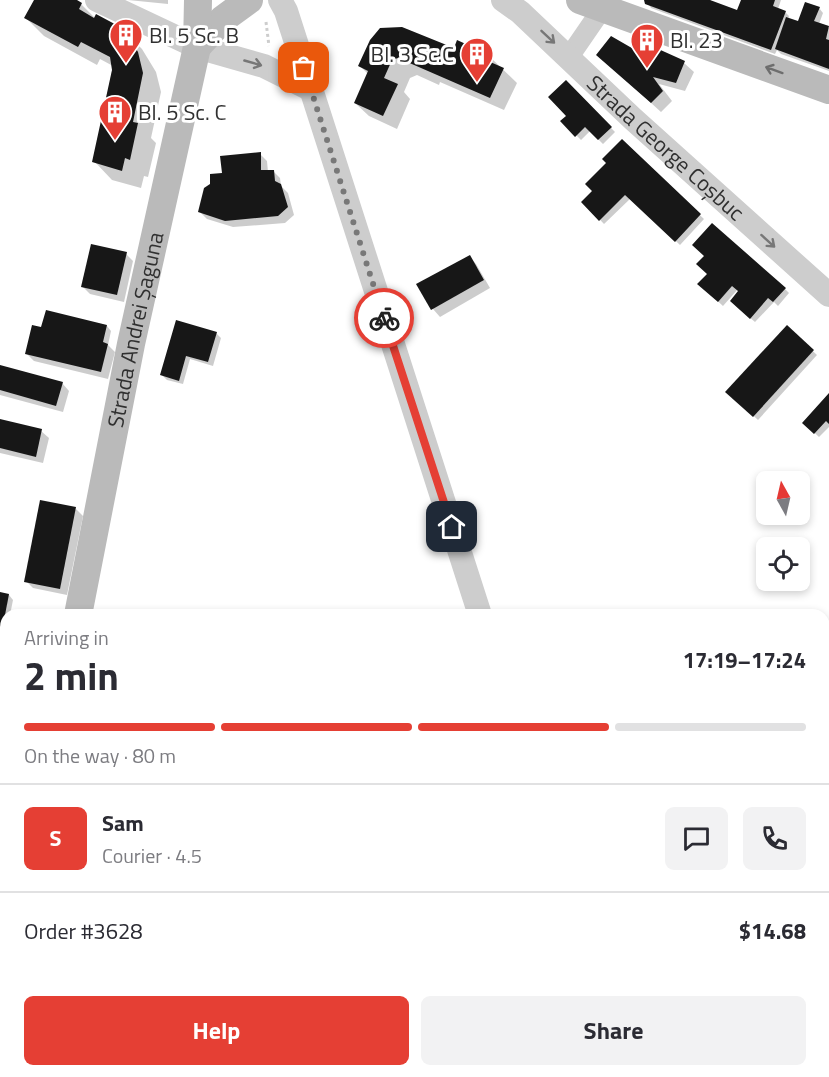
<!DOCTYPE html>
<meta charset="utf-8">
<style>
:root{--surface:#fff;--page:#f2f2f3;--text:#2b2b33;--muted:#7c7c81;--line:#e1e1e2;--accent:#e53f34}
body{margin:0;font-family:"Titillium Web",sans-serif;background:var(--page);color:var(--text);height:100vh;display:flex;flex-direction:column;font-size:22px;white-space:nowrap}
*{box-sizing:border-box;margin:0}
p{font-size:20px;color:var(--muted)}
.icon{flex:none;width:33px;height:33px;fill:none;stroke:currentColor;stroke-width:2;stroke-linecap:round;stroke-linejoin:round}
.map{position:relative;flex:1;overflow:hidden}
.side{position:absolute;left:0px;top:609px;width:830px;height:468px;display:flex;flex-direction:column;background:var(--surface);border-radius:18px 18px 0 0;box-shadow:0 3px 9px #0003}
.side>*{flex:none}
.needle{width:39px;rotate:352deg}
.controls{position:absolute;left:756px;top:471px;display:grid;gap:12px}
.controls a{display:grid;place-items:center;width:54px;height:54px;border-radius:9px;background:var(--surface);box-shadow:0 3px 9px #0003;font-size:30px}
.pin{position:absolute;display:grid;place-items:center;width:51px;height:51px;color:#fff;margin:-26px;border-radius:12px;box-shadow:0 3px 9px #0006}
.courier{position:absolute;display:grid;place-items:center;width:60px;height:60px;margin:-30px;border:4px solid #e53f34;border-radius:50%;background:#fff;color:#222;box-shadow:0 2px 8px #0007}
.summary em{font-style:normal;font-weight:700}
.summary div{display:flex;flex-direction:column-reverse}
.summary{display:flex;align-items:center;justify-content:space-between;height:102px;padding:0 24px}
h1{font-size:39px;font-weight:700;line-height:45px}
.bar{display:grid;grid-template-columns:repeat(4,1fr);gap:9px 6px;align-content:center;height:72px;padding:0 24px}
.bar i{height:8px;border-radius:4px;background:var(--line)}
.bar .current{background:var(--accent)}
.bar p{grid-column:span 4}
.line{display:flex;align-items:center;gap:15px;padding:0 24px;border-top:2px solid var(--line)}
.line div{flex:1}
.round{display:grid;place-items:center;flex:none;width:63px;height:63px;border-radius:9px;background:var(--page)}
.button{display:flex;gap:12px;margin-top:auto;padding:12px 24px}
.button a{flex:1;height:69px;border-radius:9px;background:var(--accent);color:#fff;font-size:24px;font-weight:700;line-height:69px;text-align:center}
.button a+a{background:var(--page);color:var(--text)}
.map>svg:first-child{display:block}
</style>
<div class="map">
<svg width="829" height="1077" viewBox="0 0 829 1077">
<rect width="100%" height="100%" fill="#fff"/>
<g fill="#0003">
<path d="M35,0H73L81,4L95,18L123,30L142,49L156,72L161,92L151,138L156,143L148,177L144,176L141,188L112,180L94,161L113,66L100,59L97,65L44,36L26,18Z"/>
<path d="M128,0H168V4Z"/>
<path d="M646,0H711L710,2L738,11L743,0H781L778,9L785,12L789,16L788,19L799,23L819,8L823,13L819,24L829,28V71L781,54L777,50L775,54L651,8Z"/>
<path d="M371,41L454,50L458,42L490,57L517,83L504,110L440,82L439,85L417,75L410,78L404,92L410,99L397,129L369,116L355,103L368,74L360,66Z"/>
<path d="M645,45L684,63L694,72L685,91L659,84L672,101L661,112L608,64L638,53Z"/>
<path d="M566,82L615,132L603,144L590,131L581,140L562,121L568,116Z"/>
<path d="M622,141L704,219L680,245L631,198L604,224L583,202L594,191Z"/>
<path d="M260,154L267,161L268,172L273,171L280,178L281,186L288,193L294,215L285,223L233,227L207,219L200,212L224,175Z"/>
<path d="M126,254L133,261L124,302L90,294L83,287Z"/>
<path d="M469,256L476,264L490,288L440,317L433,309L418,285Z"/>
<path d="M699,284L785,289L789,293L778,306L774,302L755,322L736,306L740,292L738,289L723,306Z"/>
<path d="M177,322L216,333L221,338L213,366L190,359L183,384L167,380L162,375Z"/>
<path d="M107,326L111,331L108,345L115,352L108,379L34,361L27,354L42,329Z"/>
<path d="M787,327L817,355L758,420L728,392Z"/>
<path d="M0,367L62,383L69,391L63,412L0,395Z"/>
<path d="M829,396V427L819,437L804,423Z"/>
<path d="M0,421L41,431L49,438L43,463L0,453Z"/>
<path d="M76,509L83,516L67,595L33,588L26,581Z"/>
<path d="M0,594L9,595L13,600L10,615H6V637L0,636Z"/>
<path d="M829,743V769L826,770L828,776L824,777V744Z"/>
<path d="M0,757L6,758V839L0,838Z"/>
<path d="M0,842L6,847V863L0,896Z"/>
<path d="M17,1071H76L75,1077H16Z"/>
<path d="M629,1071H717L720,1077H630Z"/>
</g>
<g fill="#171717">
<path d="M34,0H77L82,3L79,9L94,18L96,14L124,29L138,52L143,73L133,122L138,123L130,160L125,158L122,171L92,162L112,70L110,57L81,42L78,47L24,18Z"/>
<path d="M644,0H710L737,10L741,0H775L773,6L786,11L771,50L645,4Z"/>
<path d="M805,2L820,7L814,21L829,26L826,39L829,40V69L775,49L786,17L798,21Z"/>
<path d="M402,27L454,48L457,40L490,55L488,61L504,68L490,98L398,58L392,60L384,78L398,84L383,116L354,103L368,71L358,66L370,40L380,28Z"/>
<path d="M611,36L637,51L645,43L685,61L676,83L653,77L663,91L651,103L596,55Z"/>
<path d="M566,80L612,127L598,140L585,127L575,137L560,121L566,116L548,97Z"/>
<path d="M622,139L701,214L675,242L625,195L599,221L581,202L592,191L585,184L606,163L602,159Z"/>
<path d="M261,152V170H274L275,181L281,184L288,207L278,216L225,221L198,212L204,188L210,184V174L222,173L220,156Z"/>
<path d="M712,223L786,288L773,302L768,298L750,319L730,301L738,291L732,286L718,302L697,284L707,274L696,264L704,256L692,245Z"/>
<path d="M91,244L127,252L117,295L81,287Z"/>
<path d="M470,255L484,280L431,310L416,284Z"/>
<path d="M46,310L107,325L103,342L108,344L101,372L25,354L32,325L41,327Z"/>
<path d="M176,320L217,332L208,362L186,356L179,381L160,375Z"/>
<path d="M787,325L814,350L753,417L725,392Z"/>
<path d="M0,365L63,382L56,406L0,390Z"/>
<path d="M829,393V424L826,421L814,434L802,423Z"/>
<path d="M0,419L42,429L36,457L0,448Z"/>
<path d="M40,500L76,507L60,589L24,582Z"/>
<path d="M0,592L9,594L1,636H0Z"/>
<path d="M829,678V704H828L824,679Z"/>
<path d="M0,699L6,700V748L0,747L2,727H0Z"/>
<path d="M829,741V765H824V742Z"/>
<path d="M0,755L6,757L4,834L0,833Z"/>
<path d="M829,937V969L824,956V939Z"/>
<path d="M16,1071H71L70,1077L40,1074V1077H14Z"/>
<path d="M627,1071H703L692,1077H629Z"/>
</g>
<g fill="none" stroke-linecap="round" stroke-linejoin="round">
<path stroke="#cdcdcd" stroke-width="3" stroke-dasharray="3 3" stroke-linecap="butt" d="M266,22L269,46"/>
<g stroke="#cdcdcd" stroke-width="20">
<path d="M569,57L602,9"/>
<path d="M824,729L829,728"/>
<path d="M195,1077L196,1071"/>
</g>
<g stroke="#cdcdcd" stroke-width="24">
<path d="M97,0L197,47L264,66L310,89"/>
<path d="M280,0L286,11L480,615"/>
<path id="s1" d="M503,0L520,12L633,119L829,295"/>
<path d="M0,667L6,668"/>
<path d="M590,1071L591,1077"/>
</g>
<g stroke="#bababa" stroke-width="28">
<path d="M580,0L829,90"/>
<path d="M197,47L223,19L249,0"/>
<path id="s2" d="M78,615L131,344L197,47L198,0"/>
<path d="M0,995L6,965"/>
</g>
</g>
<defs><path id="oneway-shaft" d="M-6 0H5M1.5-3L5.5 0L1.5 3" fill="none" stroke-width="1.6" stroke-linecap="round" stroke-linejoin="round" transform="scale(1.5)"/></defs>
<g stroke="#777">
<use href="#oneway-shaft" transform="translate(548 37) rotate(43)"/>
<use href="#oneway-shaft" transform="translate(253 63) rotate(16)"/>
<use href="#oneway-shaft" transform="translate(768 241) rotate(42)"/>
</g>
<use stroke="#6e6e6e" href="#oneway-shaft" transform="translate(774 70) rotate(-160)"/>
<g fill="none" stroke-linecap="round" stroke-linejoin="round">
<path stroke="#787878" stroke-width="6" stroke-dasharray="0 10.8" d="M304,68L384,318"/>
<path stroke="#e53f34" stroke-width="8" d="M384,318L452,527"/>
</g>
<defs>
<symbol id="building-pin" viewBox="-11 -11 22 30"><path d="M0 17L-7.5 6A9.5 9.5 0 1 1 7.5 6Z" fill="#e53f34" stroke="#fff"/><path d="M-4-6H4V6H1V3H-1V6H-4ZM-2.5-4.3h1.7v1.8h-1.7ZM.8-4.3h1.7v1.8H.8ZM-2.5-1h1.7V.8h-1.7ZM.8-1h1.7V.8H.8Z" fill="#fff"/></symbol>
</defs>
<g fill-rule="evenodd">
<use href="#building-pin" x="107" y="16" width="38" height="52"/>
<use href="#building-pin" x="628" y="21" width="38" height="52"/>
<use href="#building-pin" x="458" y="35" width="38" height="52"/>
<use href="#building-pin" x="96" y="93" width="38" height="52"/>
</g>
<g text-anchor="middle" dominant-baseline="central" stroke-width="6" stroke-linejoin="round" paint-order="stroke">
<g font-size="22" fill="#303030" stroke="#fff" text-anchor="start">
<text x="149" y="35">Bl. 5 Sc. B</text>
<text x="670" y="40">Bl. 23</text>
<text x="454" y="54" text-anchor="end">Bl. 3 Sc.C</text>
<text x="138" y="112">Bl. 5 Sc. C</text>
</g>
<g font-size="22" fill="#303030" stroke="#fff">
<text stroke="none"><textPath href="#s1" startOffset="220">Strada George Coșbuc</textPath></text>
<text stroke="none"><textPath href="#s2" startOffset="291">Strada Andrei Șaguna</textPath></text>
</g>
</g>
</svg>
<div class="controls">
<a><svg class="needle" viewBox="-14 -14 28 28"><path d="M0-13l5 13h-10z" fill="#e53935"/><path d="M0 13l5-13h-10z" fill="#7c7c81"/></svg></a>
<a><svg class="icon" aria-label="locate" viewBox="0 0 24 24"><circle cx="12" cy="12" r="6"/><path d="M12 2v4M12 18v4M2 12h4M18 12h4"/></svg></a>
</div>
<div class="pin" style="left:304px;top:68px;background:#ea580c"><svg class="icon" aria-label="bag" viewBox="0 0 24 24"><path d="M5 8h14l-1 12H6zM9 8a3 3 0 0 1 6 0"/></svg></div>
<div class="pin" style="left:452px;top:527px;background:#1f2937"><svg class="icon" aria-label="home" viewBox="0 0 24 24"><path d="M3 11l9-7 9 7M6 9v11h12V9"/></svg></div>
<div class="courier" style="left:384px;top:318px"><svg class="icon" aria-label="bike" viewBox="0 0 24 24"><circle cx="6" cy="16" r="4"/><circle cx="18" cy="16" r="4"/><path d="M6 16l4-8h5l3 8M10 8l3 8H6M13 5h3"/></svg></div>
<section class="side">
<div class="summary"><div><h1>2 min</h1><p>Arriving in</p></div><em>17:19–17:24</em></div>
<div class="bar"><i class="current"></i><i class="current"></i><i class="current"></i><i></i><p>On the way · 80 m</p></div>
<div class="line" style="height:108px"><b class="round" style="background:var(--accent);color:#fff">S</b><div><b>Sam</b><p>Courier · 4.5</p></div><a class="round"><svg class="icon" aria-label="chat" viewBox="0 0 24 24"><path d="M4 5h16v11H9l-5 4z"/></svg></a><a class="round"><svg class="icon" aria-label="phone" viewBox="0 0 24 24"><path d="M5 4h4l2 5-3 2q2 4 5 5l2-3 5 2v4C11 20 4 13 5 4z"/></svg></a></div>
<div class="line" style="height:78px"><div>Order #3628</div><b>$14.68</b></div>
<div class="button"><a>Help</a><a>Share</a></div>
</section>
</div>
